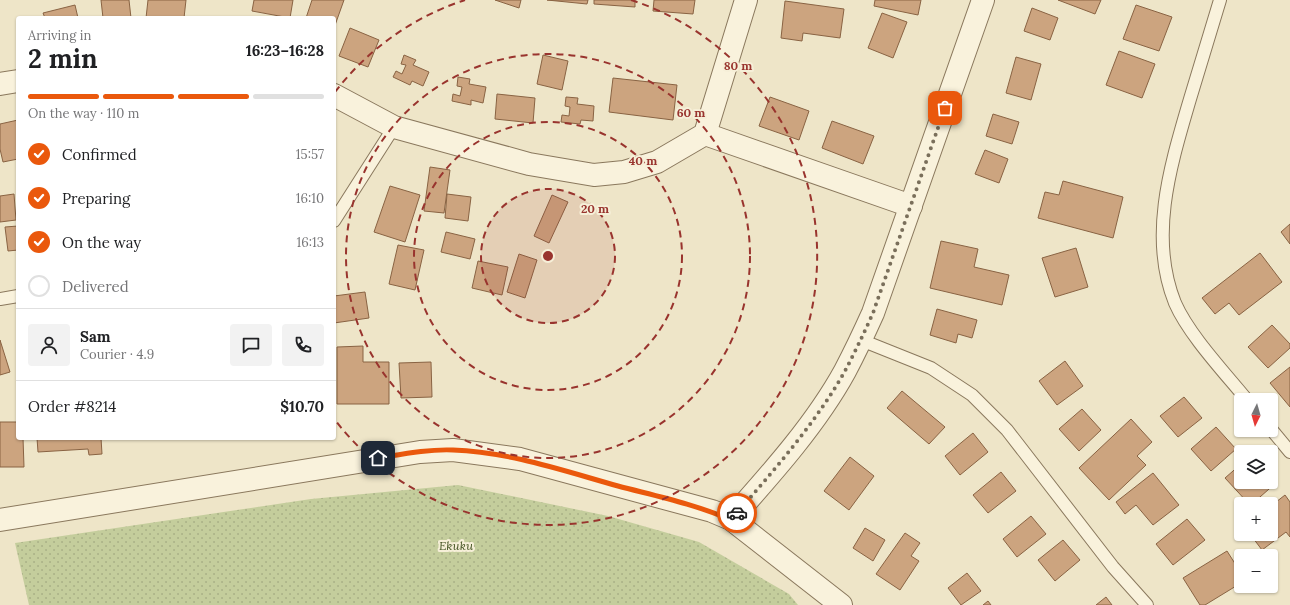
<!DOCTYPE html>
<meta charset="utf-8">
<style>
:root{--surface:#fff;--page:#f2f2f2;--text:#202124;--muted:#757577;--line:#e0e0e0;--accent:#ea580c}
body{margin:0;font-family:Lora,serif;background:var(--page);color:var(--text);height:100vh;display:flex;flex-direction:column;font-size:15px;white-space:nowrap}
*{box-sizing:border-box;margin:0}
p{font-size:13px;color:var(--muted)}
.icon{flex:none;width:22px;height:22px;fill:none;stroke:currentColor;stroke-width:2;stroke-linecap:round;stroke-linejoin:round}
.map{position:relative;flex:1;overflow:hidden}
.panel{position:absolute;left:16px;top:16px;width:320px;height:424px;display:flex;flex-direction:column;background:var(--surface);border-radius:4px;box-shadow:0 1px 3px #0004}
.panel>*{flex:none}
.needle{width:26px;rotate:185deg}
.tools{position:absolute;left:1234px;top:393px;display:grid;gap:8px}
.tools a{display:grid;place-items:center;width:44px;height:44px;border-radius:4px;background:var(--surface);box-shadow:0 1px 3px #0004;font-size:20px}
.pin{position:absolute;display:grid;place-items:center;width:34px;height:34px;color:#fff;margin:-17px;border-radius:8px;box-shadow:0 2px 6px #0006}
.courier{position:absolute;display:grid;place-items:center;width:40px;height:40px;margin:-20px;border:3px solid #ea580c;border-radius:50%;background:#fff;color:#222;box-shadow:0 1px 5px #0007}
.headline em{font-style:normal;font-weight:700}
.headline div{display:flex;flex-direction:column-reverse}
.headline{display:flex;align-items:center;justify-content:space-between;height:68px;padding:0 12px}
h1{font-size:26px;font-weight:700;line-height:30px}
.bar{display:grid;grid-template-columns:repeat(4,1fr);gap:6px 4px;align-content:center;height:48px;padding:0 12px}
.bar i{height:5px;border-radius:3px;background:var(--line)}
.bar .on{background:var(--accent)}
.bar p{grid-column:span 4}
.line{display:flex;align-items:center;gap:10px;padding:0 12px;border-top:1px solid var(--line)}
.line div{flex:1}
.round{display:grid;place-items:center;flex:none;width:42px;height:42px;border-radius:4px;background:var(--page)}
ol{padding:0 12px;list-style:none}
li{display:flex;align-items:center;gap:12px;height:44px}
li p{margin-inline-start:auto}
li .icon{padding:4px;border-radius:50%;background:var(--accent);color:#fff;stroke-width:4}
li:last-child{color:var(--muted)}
li i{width:22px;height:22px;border:2px solid var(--line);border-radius:50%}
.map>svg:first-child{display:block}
</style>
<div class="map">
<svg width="1290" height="605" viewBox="0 0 1290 605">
<defs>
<pattern id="green-dots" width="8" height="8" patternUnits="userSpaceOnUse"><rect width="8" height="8" fill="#c4cd9c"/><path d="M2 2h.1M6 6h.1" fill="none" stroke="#a9b086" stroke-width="1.8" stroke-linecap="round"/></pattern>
</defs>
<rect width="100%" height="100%" fill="#eee5c8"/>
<path fill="url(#green-dots)" d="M458,485L608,516L699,542L789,594L798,605H29L15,543L311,499Z"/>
<g fill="#cca47f" stroke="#896343">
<path d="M101,0H129L131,18H103Z"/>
<path d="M148,0H186L184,18H146Z"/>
<path d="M254,0H293L290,18L252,11Z"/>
<path d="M312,0H344L334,28V18H306Z"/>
<path d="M495,0H521L519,8Z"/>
<path d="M547,0H588L587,4Z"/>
<path d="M594,0H635V7L594,4Z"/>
<path d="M654,0H695L693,14L653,11Z"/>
<path d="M875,0H921L918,15L874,6Z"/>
<path d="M1058,0H1101L1095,14Z"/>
<path d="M785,1L844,9L840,38L803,33L802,41L781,38Z"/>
<path d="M75,5L78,18H45L43,13Z"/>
<path d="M1136,5L1172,17L1159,51L1123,39Z"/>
<path d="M1032,8L1058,18L1050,40L1024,31Z"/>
<path d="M882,13L907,22L893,58L868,48Z"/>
<path d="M350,28L379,40L368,67L339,56Z"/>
<path d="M1119,51L1155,64L1142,98L1106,85Z"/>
<path d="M404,55L416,60L413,65L429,72L423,86L412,81L410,85L393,77L396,71L402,74L406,65L401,64Z"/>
<path d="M543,55L568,61L562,90L537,84Z"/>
<path d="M1016,57L1041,64L1031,100L1006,93Z"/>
<path d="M458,77L470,79L469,84L486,87L483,103L471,100V105L452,101L453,94L460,96L462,87L457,86Z"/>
<path d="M613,78L677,85L673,120L609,112Z"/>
<path d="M497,94L535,98L533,123L495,119Z"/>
<path d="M566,97L578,98L577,104L594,106L593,121L581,120L580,124L561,122L562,115L569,116L570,107L565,106Z"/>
<path d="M770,97L809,111L799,140L759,126Z"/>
<path d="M993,114L1019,122L1012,144L986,136Z"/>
<path d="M18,120V159L3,162L0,149V124Z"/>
<path d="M832,121L874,136L863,164L822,148Z"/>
<path d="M985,150L1008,159L999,183L975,174Z"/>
<path d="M430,167L450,170L444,213L424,211Z"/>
<path d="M1063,181L1123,197L1113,238L1038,218L1045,192L1059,195Z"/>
<path d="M390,186L420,195L405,242L374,232Z"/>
<path d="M14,194L16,220L0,222V196Z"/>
<path d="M447,194L471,197L468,221L445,218Z"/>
<path d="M552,195L568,202L549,243L534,236Z"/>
<path d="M1290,224V244L1281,232Z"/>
<path d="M18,226V250L8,251L5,227Z"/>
<path d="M446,232L475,239L470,259L441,252Z"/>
<path d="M941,241L978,249L974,267L1009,275L1002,305L930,288Z"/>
<path d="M398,245L424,250L415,290L389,284Z"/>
<path d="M1076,248L1088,287L1055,297L1042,258Z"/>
<path d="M1260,253L1282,282L1239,315L1229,303L1215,314L1202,298Z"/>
<path d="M519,254L537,260L525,298L507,292Z"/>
<path d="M478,261L508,267L502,295L472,288Z"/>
<path d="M365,292L369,318L334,323V296Z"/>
<path d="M937,309L977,320L972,338L958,334L956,343L930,335Z"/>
<path d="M1272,325L1290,344V348L1268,368L1248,347Z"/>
<path d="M0,340L10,372L0,375Z"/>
<path d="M363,346V362H389V404H337V347Z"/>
<path d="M1065,361L1083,386L1057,405L1039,381Z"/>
<path d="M431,362L432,397L401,398L399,363Z"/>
<path d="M1290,367V407L1270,383Z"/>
<path d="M902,391L945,427L929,444L887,408Z"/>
<path d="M1184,397L1202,418L1178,437L1160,416Z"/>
<path d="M1082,409L1101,430L1079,451L1059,429Z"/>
<path d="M1131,419L1152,442L1137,456L1146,465L1109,500L1079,468Z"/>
<path d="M0,422H18V438H23L24,467H0Z"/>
<path d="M1216,427L1236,449L1211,471L1191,449Z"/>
<path d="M973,433L988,452L960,475L945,456Z"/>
<path d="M37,438H101L102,454L89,455L88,449L38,452Z"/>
<path d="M850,457L874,476L849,510L824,491Z"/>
<path d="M1241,464V482H1271V475L1277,482L1252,504H1249L1225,478Z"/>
<path d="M1001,472L1016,491L988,513L973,495Z"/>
<path d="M1153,473L1179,505L1153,525L1136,505L1125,514L1116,502Z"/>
<path d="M1285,495L1290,502V537L1286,532L1262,550L1250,534H1271V506Z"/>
<path d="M1031,516L1046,534L1017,557L1003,539Z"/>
<path d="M1187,519L1205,540L1173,565L1156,544Z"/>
<path d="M865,528L885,540L873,561L853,548Z"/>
<path d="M905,533L920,543L911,556L919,561L900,590L876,574Z"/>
<path d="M1063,540L1080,560L1055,581L1038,560Z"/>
<path d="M1227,551L1241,573V583L1205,605H1200L1183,578Z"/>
<path d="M967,573L981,591L961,605L948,588Z"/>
<path d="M1106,597L1112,605H1096Z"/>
<path d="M988,601L991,605H983Z"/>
</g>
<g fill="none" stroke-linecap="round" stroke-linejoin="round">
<defs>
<g id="lane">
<path d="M1220,0C1210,33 1200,66 1190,99C1171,164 1148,236 1175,303C1189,335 1225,373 1247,400"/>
<path d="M334,221L394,127"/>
<path d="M0,299L18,296"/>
<path d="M861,340L931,368L972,395L1007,430L1113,567L1147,605"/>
<path d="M1271,429L1290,452"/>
</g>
<g id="street">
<path d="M0,84L18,81"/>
<path d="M334,95L394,127L529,164L594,175L624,172L657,162L705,134L746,0"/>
<path d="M705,134L911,206"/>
<path d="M731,519C771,474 816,424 845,371C855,352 864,333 873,313L983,0"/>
<path d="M0,520L420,452L453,450L520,459L712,511L731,519L841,605"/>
</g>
</defs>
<use href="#lane" stroke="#8a785d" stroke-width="14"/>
<use href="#street" stroke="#8a785d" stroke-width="24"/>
<use href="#lane" stroke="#f9f2dc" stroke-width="12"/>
<use href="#street" stroke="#f9f2dc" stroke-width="22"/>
</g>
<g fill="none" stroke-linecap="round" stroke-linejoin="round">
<path stroke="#7a6f5b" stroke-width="4" stroke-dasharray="0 7.2" d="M737,513C775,469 817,421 845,371C855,352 864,333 873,313L945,108"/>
<path stroke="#ea580c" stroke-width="5" d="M378,458C403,454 428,449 453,450C510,452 564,471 618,486C656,496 695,504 731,520L737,513"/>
</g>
<circle cx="548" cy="256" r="67" fill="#99342e" fill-opacity=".12"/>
<g fill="none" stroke="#99342e" stroke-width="2" stroke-dasharray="7 5">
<circle cx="548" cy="256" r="67"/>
<circle cx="548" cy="256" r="134"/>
<circle cx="548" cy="256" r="202"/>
<path d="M335 92A269 269 0 0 1 465 0M631 0A269 269 0 1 1 335 420"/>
</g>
<g text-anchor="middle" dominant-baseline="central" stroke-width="4" stroke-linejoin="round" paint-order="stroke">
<g font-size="12" font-style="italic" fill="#485727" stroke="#f6efd8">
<text x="456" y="545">Ekuku</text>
</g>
</g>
<circle cx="548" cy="256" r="6" fill="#99342e" stroke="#f6efd8" stroke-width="2"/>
<g font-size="12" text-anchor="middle" font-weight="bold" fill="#99342e" stroke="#f6efd8" stroke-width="4" stroke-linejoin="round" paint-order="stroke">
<text x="738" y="70">80 m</text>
<text x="691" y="117">60 m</text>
<text x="643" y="165">40 m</text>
<text x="595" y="213">20 m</text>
</g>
</svg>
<div class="tools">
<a><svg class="needle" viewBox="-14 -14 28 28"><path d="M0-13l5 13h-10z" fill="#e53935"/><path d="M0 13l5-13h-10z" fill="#757577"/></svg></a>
<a><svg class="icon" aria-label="layers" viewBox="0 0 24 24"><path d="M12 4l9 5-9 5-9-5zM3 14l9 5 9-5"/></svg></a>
<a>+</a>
<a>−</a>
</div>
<div class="pin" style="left:945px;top:108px;background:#ea580c"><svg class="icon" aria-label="bag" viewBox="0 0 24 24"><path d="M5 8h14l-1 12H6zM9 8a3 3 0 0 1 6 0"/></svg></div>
<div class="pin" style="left:378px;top:458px;background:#1f2937"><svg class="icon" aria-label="home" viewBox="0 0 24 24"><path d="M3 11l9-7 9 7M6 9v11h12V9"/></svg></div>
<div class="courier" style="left:737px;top:513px"><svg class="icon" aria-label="car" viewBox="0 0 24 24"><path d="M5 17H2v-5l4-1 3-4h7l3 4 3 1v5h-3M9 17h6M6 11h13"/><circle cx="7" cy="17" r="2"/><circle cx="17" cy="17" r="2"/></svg></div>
<section class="panel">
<div class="headline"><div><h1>2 min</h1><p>Arriving in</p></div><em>16:23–16:28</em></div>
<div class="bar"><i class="on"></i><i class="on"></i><i class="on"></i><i></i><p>On the way · 110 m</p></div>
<ol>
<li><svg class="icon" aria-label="check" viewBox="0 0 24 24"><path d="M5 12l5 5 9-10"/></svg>Confirmed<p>15:57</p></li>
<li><svg class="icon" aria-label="check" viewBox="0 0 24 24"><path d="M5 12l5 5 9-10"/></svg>Preparing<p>16:10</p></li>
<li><svg class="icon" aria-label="check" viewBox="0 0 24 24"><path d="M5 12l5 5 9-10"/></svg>On the way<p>16:13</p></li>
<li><i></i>Delivered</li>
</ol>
<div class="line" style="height:72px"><a class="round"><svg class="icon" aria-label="person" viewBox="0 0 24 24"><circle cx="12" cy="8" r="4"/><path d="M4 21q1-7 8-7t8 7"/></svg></a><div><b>Sam</b><p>Courier · 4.9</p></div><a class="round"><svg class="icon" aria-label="chat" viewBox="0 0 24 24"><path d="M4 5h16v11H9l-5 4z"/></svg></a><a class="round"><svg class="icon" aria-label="phone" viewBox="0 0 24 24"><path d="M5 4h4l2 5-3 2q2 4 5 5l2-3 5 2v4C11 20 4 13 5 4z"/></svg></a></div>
<div class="line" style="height:52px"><div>Order #8214</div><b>$10.70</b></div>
</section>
</div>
